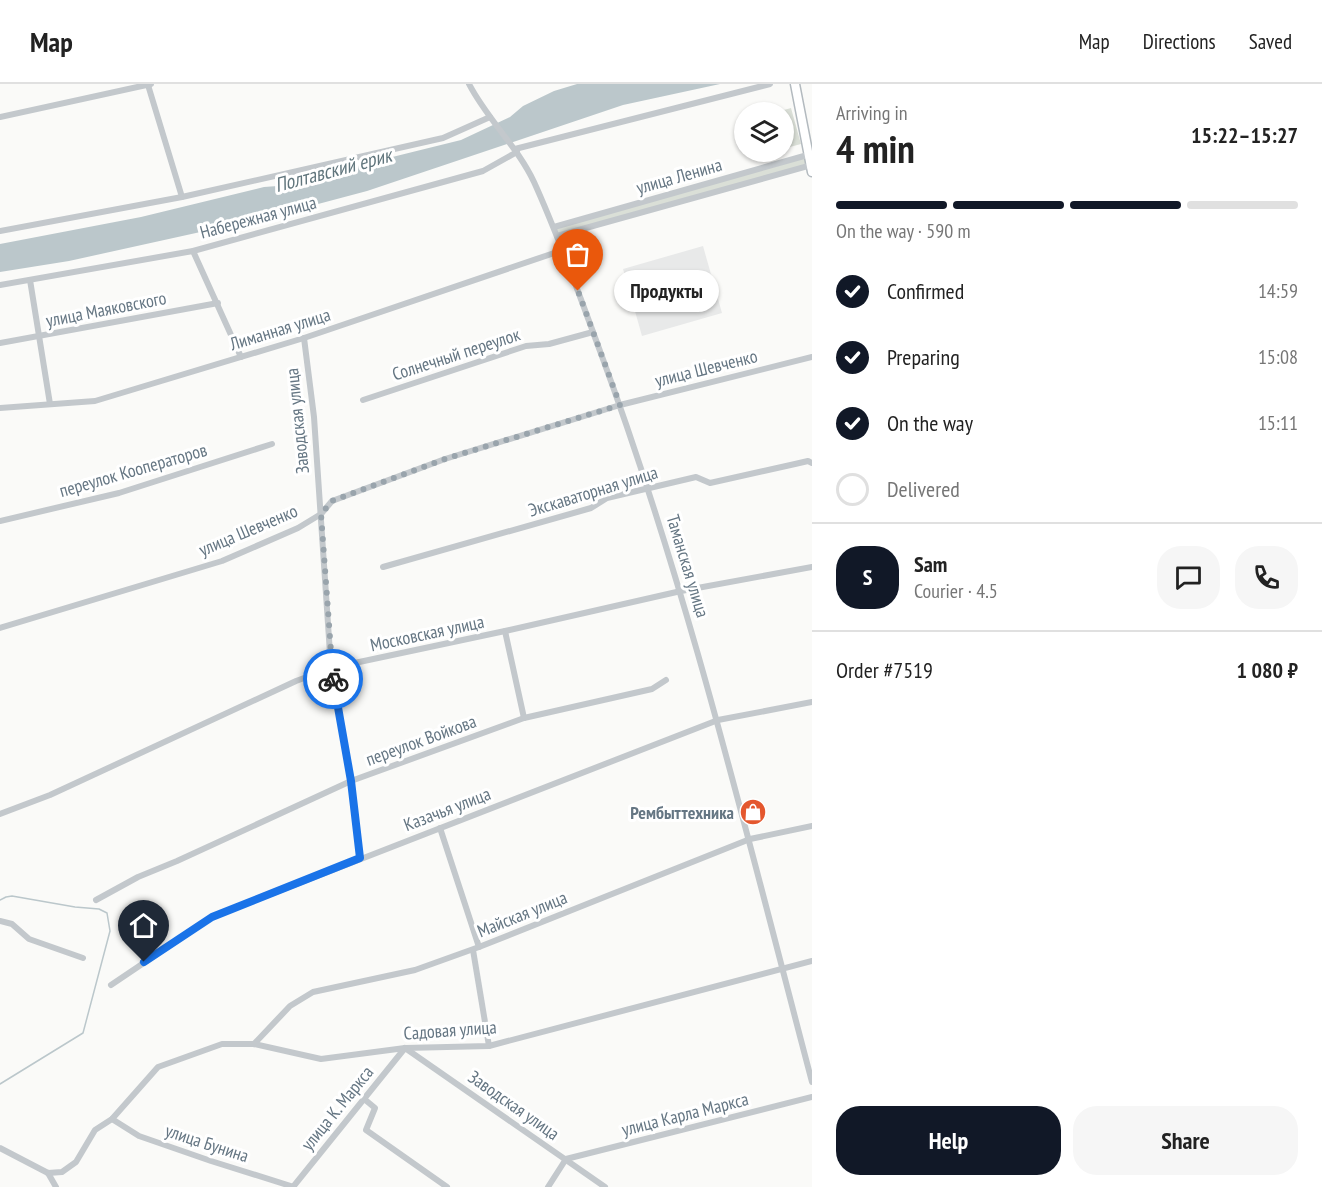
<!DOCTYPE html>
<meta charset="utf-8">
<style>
:root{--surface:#fff;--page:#f6f6f6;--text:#222;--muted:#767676;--line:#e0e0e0;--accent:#111827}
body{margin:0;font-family:"PT Sans Narrow",sans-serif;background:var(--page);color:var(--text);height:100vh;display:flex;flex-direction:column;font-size:22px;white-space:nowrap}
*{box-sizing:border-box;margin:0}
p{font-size:20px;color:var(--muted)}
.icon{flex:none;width:33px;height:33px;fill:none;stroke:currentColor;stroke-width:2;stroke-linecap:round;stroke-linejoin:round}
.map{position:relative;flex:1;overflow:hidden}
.side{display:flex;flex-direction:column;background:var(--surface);width:510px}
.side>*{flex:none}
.controls{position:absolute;left:734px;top:18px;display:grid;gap:12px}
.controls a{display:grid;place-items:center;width:60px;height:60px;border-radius:50%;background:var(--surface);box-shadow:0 2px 4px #0004;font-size:30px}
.pin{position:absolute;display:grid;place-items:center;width:51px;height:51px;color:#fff;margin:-62px -26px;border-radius:50% 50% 50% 0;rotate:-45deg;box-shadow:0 0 6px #0007}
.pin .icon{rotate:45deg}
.courier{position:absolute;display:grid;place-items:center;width:60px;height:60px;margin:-30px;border:4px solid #1a73e8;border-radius:50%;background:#fff;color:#222;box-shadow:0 2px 8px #0007}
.bubble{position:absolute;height:42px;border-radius:21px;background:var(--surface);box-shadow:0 2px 4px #0004;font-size:20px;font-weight:800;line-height:42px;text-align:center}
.headline em{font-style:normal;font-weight:800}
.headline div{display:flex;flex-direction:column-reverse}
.headline{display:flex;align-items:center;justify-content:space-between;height:102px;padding:0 24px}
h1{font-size:39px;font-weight:800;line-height:45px}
.bar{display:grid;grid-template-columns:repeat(4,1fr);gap:9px 6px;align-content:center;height:72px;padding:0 24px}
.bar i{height:8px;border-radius:4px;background:var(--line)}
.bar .active{background:var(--accent)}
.bar p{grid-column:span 4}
.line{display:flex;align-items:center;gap:15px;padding:0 24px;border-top:2px solid var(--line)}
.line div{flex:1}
.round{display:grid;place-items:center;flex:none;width:63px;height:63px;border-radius:24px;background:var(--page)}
ol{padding:0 24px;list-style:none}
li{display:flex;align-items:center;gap:18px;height:66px}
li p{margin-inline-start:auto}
li .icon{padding:6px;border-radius:50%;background:var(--accent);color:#fff;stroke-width:4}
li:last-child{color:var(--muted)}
li i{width:33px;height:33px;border:3px solid var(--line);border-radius:50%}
.primary-button{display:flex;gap:12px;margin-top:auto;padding:12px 24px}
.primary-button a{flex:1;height:69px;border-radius:24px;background:var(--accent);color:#fff;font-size:24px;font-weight:800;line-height:69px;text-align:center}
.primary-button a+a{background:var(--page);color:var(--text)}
header{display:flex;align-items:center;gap:36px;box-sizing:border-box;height:84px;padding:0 30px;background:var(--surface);border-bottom:2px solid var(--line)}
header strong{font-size:28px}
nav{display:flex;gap:33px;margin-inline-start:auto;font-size:21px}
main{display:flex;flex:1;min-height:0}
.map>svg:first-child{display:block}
</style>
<header>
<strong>Map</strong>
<nav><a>Map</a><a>Directions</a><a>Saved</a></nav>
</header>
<main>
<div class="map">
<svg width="812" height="1103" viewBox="0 0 812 1103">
<rect width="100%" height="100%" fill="#fafaf8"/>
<path fill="#e8e9e9" d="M703,162L722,229L642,252L623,185Z"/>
<g fill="#dadfd7">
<path d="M791,24L801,60L786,64L783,52V28H777Z"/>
<path d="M810,71L812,83L558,150L555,143Z"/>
</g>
<path fill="#bbc7cb" d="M577,0H720L623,21L367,107L273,132L69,177L0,188V160L141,133L264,103L305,100L360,81L461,56L510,33L523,22L554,7Z"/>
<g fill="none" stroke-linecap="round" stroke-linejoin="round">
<path stroke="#bbc7cb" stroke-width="1.5" d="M0,816L6,813L12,812L75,823L99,825L107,829L110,847L83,949L0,1000"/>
<defs>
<path id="secondary" d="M795,0L812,88"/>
</defs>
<use href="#secondary" stroke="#b3babf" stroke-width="11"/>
<g stroke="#c3c8cc" stroke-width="6">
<path d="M469,0C487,35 517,62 534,98C559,153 579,210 600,267C688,505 747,752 812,998"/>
<path d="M148,1L182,113"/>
<path d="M0,33L151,0"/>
<path d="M515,65L770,0"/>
<path d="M554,143L811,70"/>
<path d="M0,147L182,113L443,54L490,33"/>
<path d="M557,152L812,81"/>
<path d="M193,167L241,273"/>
<path d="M30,196L50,320"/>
<path d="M0,201L193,167L483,87L517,68"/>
<path d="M304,254L314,333L331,584L351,697L360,774"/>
<path d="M0,259L218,219"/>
<path d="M363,316L526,262L549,260L593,248"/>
<path d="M0,324L95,317L304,254L563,166"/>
<path d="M0,437L119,409L272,360"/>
<path d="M383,483L591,424L607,414L696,393L710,399L795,380L808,377L812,379"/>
<path d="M0,544L222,477L298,444L321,430L332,417L445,375L620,321L812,273"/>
<path d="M505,547L524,634"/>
<path d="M0,730L50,711L296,597L331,584L505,547L681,507L812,483"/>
<path d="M440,744L479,863"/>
<path d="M96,816L138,793L177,777L351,697L524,634L652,605L666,596"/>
<path d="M0,837L12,840L29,855L83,874"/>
<path d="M473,866L489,962"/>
<path d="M111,901L212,833L718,636L812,618"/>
<path d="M254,960L290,922L313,908L415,886L479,863L750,755L812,742"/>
<path d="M363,1014L375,1024L366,1046L447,1103"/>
<path d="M112,1035L139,1052L211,1077L294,1103"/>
<path d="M0,1064L48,1089"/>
<path d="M48,1089L62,1088L76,1078L95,1046L112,1035L158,983L222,960H254L321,975L405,964L489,962L812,877"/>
<path d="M48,1089L56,1103"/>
<path d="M293,1103L405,964L605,1103"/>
<path d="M548,1103L566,1075L812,1013"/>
</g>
<use href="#secondary" stroke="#fff" stroke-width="8"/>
</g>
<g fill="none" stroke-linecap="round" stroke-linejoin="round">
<path stroke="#99a4ac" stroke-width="6" stroke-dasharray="0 10.8" d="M333,595L321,430L332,417L445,375L620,321L578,207"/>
<path stroke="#1a73e8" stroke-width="8" d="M144,878L212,833L360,774L351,697L333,595"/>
</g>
<defs>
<symbol id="shop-disc" viewBox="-11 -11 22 22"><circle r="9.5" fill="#e4572e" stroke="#fff"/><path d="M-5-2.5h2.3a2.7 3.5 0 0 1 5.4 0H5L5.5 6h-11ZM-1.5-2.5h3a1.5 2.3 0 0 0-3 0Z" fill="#fff"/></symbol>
</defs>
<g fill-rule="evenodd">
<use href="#shop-disc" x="738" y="713" width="30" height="30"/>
</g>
<g text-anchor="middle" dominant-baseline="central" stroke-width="6" stroke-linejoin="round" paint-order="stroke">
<g font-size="18" fill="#657683" stroke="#fff">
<text transform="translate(679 92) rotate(-16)">улица Ленина</text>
<text transform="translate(258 133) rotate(-15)">Набережная улица</text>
<text transform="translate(106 225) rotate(-11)">улица Маяковского</text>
<text transform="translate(280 245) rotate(-17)">Лиманная улица</text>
<text transform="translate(456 270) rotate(-18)">Солнечный переулок</text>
<text transform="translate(706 284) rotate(-14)">улица Шевченко</text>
<text transform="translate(297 337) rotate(-96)">Заводская улица</text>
<text transform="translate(133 386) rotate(-16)">переулок Кооператоров</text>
<text transform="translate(593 407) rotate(-17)">Экскаваторная улица</text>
<text transform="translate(248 446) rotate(-23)">улица Шевченко</text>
<text transform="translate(688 482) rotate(73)">Таманская улица</text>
<text transform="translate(427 549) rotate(-12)">Московская улица</text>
<text transform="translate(421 656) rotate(-20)">переулок Войкова</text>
<text transform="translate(447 725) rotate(-21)">Казачья улица</text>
<text transform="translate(522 830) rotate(-22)">Майская улица</text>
<text transform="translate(450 946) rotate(-4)">Садовая улица</text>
<text transform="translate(514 1021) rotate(35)">Заводская улица</text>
<text transform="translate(337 1024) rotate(-51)">улица К. Маркса</text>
<text transform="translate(685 1030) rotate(-14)">улица Карла Маркса</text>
<text transform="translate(207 1059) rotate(18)">улица Бунина</text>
</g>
<g font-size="18" font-weight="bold" fill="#657683" stroke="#fff" text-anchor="end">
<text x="734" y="728">Рембыттехника</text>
</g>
<g font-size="20" font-style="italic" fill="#60757c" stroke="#fff">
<text transform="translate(333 86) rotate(-15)">Полтавский ерик</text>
</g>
</g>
</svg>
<div class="controls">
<a><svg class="icon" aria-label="layers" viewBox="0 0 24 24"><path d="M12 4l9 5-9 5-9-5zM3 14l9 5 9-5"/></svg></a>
</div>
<div class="pin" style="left:578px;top:207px;background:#ea580c"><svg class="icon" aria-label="bag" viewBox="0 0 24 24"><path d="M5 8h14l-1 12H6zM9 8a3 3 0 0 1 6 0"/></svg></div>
<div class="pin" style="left:144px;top:878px;background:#1f2937"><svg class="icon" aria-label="home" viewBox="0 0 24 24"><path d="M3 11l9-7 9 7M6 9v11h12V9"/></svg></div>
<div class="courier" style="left:333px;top:595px"><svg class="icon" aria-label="bike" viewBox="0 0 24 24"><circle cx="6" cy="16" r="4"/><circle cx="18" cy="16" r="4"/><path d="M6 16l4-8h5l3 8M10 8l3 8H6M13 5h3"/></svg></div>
<div class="bubble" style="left:614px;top:186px;width:105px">Продукты</div>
</div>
<section class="side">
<div class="headline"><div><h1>4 min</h1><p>Arriving in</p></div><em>15:22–15:27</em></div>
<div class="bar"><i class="active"></i><i class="active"></i><i class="active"></i><i></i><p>On the way · 590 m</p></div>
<ol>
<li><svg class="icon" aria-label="check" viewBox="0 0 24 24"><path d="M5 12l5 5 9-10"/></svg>Confirmed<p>14:59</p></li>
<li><svg class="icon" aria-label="check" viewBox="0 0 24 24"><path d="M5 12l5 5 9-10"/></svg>Preparing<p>15:08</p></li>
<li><svg class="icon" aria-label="check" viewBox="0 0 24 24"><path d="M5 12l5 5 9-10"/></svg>On the way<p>15:11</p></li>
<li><i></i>Delivered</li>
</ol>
<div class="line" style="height:108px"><b class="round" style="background:var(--accent);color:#fff">S</b><div><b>Sam</b><p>Courier · 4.5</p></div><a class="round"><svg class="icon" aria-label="chat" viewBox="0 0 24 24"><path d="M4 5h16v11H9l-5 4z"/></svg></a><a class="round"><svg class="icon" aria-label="phone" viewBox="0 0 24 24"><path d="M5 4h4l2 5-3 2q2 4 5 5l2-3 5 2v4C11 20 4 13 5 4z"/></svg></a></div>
<div class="line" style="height:78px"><div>Order #7519</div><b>1 080 ₽</b></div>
<div class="primary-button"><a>Help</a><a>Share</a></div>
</section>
</main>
